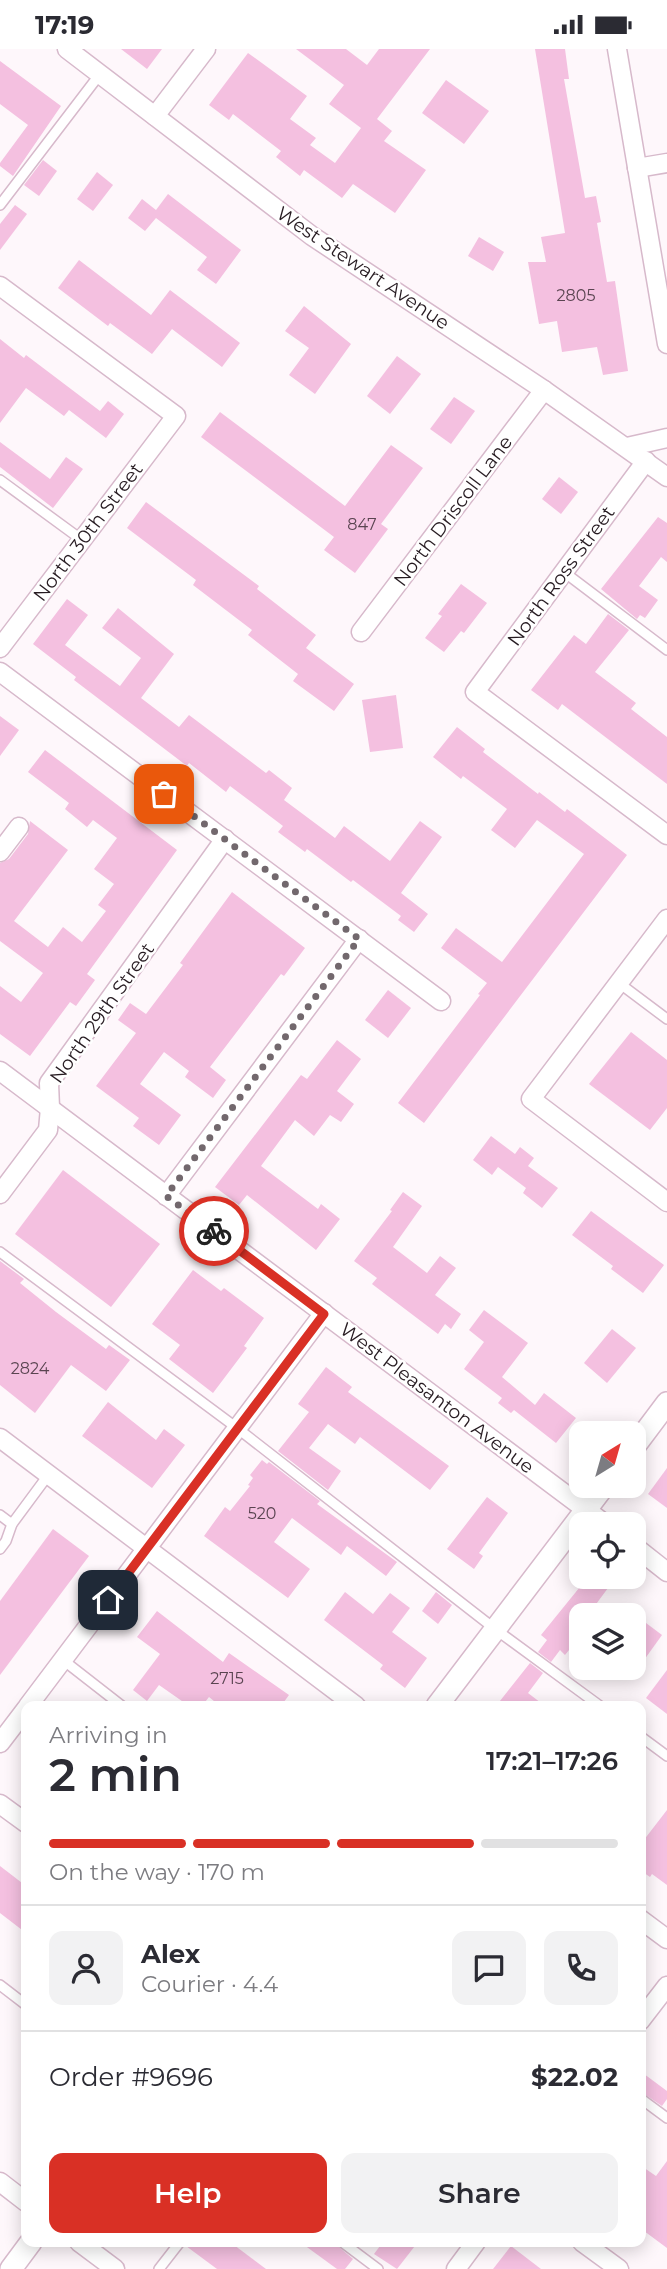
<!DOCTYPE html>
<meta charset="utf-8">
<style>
:root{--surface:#fff;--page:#f2f2f3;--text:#2b2b33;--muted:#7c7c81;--line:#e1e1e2;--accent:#d93025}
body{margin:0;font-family:Montserrat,sans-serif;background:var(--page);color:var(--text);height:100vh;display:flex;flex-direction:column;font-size:26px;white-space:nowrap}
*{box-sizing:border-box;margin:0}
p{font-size:23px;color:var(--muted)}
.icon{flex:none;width:38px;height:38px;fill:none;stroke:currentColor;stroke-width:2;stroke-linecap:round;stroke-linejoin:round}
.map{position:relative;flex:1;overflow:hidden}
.drawer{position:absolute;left:21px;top:1652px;width:625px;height:546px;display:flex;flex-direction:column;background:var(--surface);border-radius:14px;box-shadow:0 4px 18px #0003}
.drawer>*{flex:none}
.needle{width:46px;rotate:37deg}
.fabs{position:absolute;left:569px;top:1372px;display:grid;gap:14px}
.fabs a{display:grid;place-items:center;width:77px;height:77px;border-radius:14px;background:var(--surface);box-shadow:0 4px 18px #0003;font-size:35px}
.pin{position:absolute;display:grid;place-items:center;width:60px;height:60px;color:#fff;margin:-30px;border-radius:14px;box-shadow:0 4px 10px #0006}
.courier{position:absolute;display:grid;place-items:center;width:70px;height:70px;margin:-35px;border:5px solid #d93025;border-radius:50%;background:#fff;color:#222;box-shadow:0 2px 9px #0007}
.headline em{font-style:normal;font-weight:600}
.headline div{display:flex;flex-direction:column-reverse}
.headline{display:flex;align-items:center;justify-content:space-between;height:119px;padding:0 28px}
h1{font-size:46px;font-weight:600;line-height:52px}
.bar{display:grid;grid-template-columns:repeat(4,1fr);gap:10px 7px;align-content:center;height:84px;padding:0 28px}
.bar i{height:9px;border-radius:5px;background:var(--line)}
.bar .on{background:var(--accent)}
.bar p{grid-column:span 4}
.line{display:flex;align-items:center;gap:18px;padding:0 28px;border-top:2px solid var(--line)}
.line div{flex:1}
.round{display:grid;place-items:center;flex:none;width:74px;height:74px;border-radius:14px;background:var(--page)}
.cta{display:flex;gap:14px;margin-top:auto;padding:14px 28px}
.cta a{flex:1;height:80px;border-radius:14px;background:var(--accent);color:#fff;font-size:28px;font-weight:600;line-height:80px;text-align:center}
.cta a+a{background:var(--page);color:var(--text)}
.status{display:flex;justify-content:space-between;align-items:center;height:49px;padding:0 35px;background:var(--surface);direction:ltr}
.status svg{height:19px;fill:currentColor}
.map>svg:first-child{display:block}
</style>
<div class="status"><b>17:19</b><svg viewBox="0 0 49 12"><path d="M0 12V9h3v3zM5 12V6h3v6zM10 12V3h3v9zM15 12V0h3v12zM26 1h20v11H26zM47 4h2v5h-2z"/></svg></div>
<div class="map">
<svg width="667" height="2220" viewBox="0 0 667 2220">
<rect width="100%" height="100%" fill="#fef7fb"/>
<g fill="#f4c0e0">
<path d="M121,0H162L147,20Z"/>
<path d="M296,0H346L367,16L379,0H430L377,70L392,82L384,92L426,121L395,164L353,135L342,149L304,121L300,127L276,108L281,102L233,65L229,71L209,56L248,4L307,47L290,70L316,89L310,96L335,114L361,79L329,55L344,36Z"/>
<path d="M535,0H565L569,30H564L585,149L596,147L601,173L597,174L607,233L615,232L628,322L603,326L597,298L562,303L557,272L539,275L528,213H546L541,188L565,184Z"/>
<path d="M0,12L61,57L13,127L0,117V114L28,76L0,55Z"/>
<path d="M446,31L489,62L464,95L422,64Z"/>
<path d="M43,111L57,122L39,147L24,136Z"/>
<path d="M97,123L113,136L93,162L77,150Z"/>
<path d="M168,145L241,201L216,235L197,221L207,208L156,169L145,182L128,169L142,150L156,161Z"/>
<path d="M15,156L27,165L0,201V175Z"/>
<path d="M479,188L504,203L493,222L468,207Z"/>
<path d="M79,211L151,266L170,241L240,294L222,318L172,280L152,305L110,274L108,277L58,239Z"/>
<path d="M304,257L351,295L315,345L289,326L309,299L285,282Z"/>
<path d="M0,290L24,309L26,306L100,362L108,352L124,365L106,389L69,361L64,367L26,339L0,374Z"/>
<path d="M397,307L421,325L390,365L367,347Z"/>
<path d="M454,348L475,362L451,395L430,380Z"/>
<path d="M220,363L345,457L391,396L423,419L381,475L388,480L355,524L324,501L334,488L201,388Z"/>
<path d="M0,393L50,430L66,408L83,420L53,459L0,418Z"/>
<path d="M559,428L578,443L561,465L542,450Z"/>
<path d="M146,453L259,537L257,540L316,586L306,599L354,635L334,662L293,632L298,625L248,586L252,581L193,536L196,531L127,479Z"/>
<path d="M658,468L667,474V513L661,508L639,537L658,551L645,569L640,566L637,570L601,540Z"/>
<path d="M461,535L487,554L464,584L461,582L444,603L425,589L442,567L438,565Z"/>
<path d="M67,550L88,566L65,596L120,637L141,609L102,579L118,559L174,605L141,649L179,678L189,666L266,724L269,721L292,739L284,751L335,789L344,777L390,812L420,772L442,788L401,844L428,865L414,883L398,871L401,867L353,831L351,833L307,800L305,803L278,783L283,777L230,737L226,743L189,714L187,717L74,631L76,628L33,595Z"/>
<path d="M608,565L629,581L595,623L636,654L631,660L667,688V735L562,655L558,661L531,641L574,586L586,595Z"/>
<path d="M396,646L403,699L370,703L362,651Z"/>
<path d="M0,667L19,681L0,707Z"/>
<path d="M457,678L485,700L483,703L538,745L539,743L565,763L567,760L627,806L424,1074L398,1054L480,946L478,945L487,934L441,899L456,879L502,913L584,805L537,771L515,799L491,781L507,760L463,727L461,730L433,708Z"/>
<path d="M45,701L177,801L87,925L95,931L76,957L70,953L30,1007L0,985V937L21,953L43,924L0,892V814L9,810L28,785L30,772L68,801L14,872L48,898L63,878L82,893L106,862L98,856L114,835L94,820L117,789L93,771L87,778L65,760L69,754L28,723Z"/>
<path d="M232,843L305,899L284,927L281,925L210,1018L226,1031L213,1049L185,1028L189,1022L164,1003L140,1035L181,1066L159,1096L133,1077L139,1069L96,1037L136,984L118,971L130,954L146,965L183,916L180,914Z"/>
<path d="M388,941L411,959L388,989L365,971Z"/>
<path d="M631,983L667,1011V1059L650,1081L589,1035Z"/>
<path d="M337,991L361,1010L337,1042L354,1055L341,1073L330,1066L314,1087L295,1071L261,1117L318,1160L321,1155L340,1170L316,1201L247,1146L239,1156L215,1138L301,1026L307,1030Z"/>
<path d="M491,1087L515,1105L520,1098L534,1109L528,1117L558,1139L542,1159L523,1144L526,1139L498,1118L492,1126L473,1111Z"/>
<path d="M63,1121L160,1195L111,1258L15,1185Z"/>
<path d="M403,1143L422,1157L393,1198L427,1224L440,1207L456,1219L435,1246L461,1265L451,1280L445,1275L438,1285L372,1235L377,1229L354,1212L392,1162L390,1161Z"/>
<path d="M591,1162L664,1216L643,1244L611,1220L613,1217L572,1186Z"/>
<path d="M0,1212L24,1230L20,1234L56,1263L106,1300L109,1296L130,1311L106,1342L71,1316L35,1364L0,1336Z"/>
<path d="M193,1221L221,1242L224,1239L264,1269L244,1297L247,1299L213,1344L169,1310L180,1296L152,1275Z"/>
<path d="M484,1261L528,1294L502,1328L535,1356L544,1344L576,1369L556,1394L514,1361L511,1364L498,1354L502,1349L464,1320L484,1293L469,1281Z"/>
<path d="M612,1280L636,1299L607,1334L584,1314Z"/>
<path d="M326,1318L352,1338L348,1343L449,1417L430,1441L360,1388L355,1395L328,1375L309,1399L341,1422L328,1441L278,1402L309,1363L298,1355Z"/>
<path d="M108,1353L156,1391L164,1380L185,1396L152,1439L82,1387Z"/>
<path d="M262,1411L267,1415L269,1413L320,1452L317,1455L397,1513L386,1527L347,1497L341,1506L292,1469L274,1493L310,1520L288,1549L204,1487L225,1458L230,1462L250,1437L248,1436L253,1429L250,1426Z"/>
<path d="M667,1419V1459L648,1445Z"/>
<path d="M487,1448L508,1464L479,1504L483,1507L474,1520L447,1500Z"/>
<path d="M53,1480L89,1507L0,1626V1552Z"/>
<path d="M588,1528H593L608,1539L588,1566H581V1586L565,1606L560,1601L551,1613L538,1603L547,1591L541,1586Z"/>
<path d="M345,1543L373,1565L390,1544L410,1559L392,1583L427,1609L405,1639L380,1620L383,1616L324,1571Z"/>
<path d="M436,1543L452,1556L438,1575L422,1562Z"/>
<path d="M157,1562L223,1613L229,1604L289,1646L281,1657H220L209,1648L202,1657H189L159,1636L147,1652L133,1641L160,1605L137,1588Z"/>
<path d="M634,1565L662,1586L634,1625Z"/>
<path d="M530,1614L543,1624L528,1644L545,1657H496Z"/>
<path d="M667,1621V1665L646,1649Z"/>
<path d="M667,1761V1836L652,1825L650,1828L640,1821V1796Z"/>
<path d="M0,1817L26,1837V1884L0,1864Z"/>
<path d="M640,2022L667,2042V2050L662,2057L640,2042Z"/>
<path d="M667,2112V2199L640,2179V2116L656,2127Z"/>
<path d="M187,2193H230L266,2220H217L186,2197Z"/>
<path d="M300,2193H333L353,2210L345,2220H337Z"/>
<path d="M383,2193H418L397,2220L374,2205Z"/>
<path d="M511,2197L541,2220H493Z"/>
</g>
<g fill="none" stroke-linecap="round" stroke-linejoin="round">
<defs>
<g id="service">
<path d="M0,156L100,25"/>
<path d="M0,431L82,491"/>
<path d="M564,523L667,601"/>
<path d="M619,934L667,970"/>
<path d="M0,1203L237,1379L495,1580L600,1657"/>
<path d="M0,1466L12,1475"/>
<path d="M0,1500L6,1492L12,1475L49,1425"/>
<path d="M63,1611L122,1657"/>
<path d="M640,1687L667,1707"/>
<path d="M0,1936L26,1956"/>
<path d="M640,2049L667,2069"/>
<path d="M342,2193L378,2220"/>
<path d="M159,2220L180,2193"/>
</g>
<g id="minor">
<path d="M67,0L312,187L544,341L667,428"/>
<path d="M617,0L667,295"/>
<path d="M155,67L206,0"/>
<path d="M637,119L667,114"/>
<path d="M0,237L176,367L0,599"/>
<path d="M627,398L667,389"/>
<path d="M646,412L475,643L667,786"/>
<path d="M361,583L544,341"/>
<path d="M0,623L441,952"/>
<path d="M0,803L19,778"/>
<path d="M667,870L531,1050L667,1153"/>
<path d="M0,1022L605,1475"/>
<path d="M0,1145L48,1081L50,1059L49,1034L225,790"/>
<path d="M166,1147L359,890"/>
<path d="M0,1389L356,1657"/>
<path d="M634,1497L667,1523"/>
<path d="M28,1657L324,1264"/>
<path d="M0,1694L26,1660"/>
<path d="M0,1755L26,1774"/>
<path d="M640,1870L667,1890"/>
<path d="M640,1972L667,1937"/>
<path d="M0,2133L26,2153"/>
<path d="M79,2193L115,2220"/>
<path d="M582,2193L619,2220"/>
<path d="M456,2220L476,2193"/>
</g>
<g id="tertiary">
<path d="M634,1398L667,1354"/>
<path d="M437,1657L604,1437"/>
<path d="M11,2220L31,2193"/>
</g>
</defs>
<use href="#service" stroke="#d7b9cb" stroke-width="12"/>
<use href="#minor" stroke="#d7b9cb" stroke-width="21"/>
<use href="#tertiary" stroke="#d7b9cb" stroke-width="24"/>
<use href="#service" stroke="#fff" stroke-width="9"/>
<use href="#minor" stroke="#fff" stroke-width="18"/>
<use href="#tertiary" stroke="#fff" stroke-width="21"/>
</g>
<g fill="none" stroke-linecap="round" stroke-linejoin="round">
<path stroke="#72686d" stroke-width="7" stroke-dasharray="0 12.6" d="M164,745L359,890L166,1147L214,1182"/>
<path stroke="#d93025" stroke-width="9" d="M108,1551L324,1265L214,1182"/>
</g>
<g text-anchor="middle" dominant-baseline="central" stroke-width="5" stroke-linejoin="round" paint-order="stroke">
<g font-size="16" fill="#5a4451">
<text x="576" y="246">2805</text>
<text x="362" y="475">847</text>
<text x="30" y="1319">2824</text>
<text x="262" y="1464">520</text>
<text x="227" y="1629">2715</text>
</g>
<g font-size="19" fill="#261b21" stroke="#fff">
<text transform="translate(363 219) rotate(34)">West Stewart Avenue</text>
<text transform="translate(453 462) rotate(-53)">North Driscoll Lane</text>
<text transform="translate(88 483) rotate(-53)">North 30th Street</text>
<text transform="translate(561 527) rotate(-54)">North Ross Street</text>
<text transform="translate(102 964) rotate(-55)">North 29th Street</text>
<text transform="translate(437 1349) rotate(37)">West Pleasanton Avenue</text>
</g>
</g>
</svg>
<div class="fabs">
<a><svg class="needle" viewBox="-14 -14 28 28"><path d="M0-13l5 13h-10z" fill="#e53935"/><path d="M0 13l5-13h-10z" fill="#7c7c81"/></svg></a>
<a><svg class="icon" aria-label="locate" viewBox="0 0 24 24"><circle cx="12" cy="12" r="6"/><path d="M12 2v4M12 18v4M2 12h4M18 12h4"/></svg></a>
<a><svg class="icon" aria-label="layers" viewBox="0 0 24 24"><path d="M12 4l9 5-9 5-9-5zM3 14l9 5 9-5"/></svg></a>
</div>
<div class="pin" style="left:164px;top:745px;background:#ea580c"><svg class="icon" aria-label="bag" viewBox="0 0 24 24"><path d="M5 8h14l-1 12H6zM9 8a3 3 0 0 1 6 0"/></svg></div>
<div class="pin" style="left:108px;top:1551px;background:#1f2937"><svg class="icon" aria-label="home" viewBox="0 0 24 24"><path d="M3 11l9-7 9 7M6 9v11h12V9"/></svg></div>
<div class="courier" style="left:214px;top:1182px"><svg class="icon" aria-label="bike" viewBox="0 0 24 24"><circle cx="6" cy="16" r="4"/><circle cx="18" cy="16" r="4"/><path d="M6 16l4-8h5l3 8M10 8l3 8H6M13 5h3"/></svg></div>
<section class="drawer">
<div class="headline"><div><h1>2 min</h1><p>Arriving in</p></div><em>17:21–17:26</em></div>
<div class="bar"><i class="on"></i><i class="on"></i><i class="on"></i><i></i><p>On the way · 170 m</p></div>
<div class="line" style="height:126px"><a class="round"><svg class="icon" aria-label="person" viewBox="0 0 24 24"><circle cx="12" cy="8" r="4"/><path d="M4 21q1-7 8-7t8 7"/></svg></a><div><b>Alex</b><p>Courier · 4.4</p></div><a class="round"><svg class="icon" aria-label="chat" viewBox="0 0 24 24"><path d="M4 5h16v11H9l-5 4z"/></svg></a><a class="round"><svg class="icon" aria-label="phone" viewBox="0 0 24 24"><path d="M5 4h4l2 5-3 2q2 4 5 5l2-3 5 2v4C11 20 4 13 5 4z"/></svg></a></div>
<div class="line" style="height:91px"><div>Order #9696</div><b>$22.02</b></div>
<div class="cta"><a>Help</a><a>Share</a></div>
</section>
</div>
